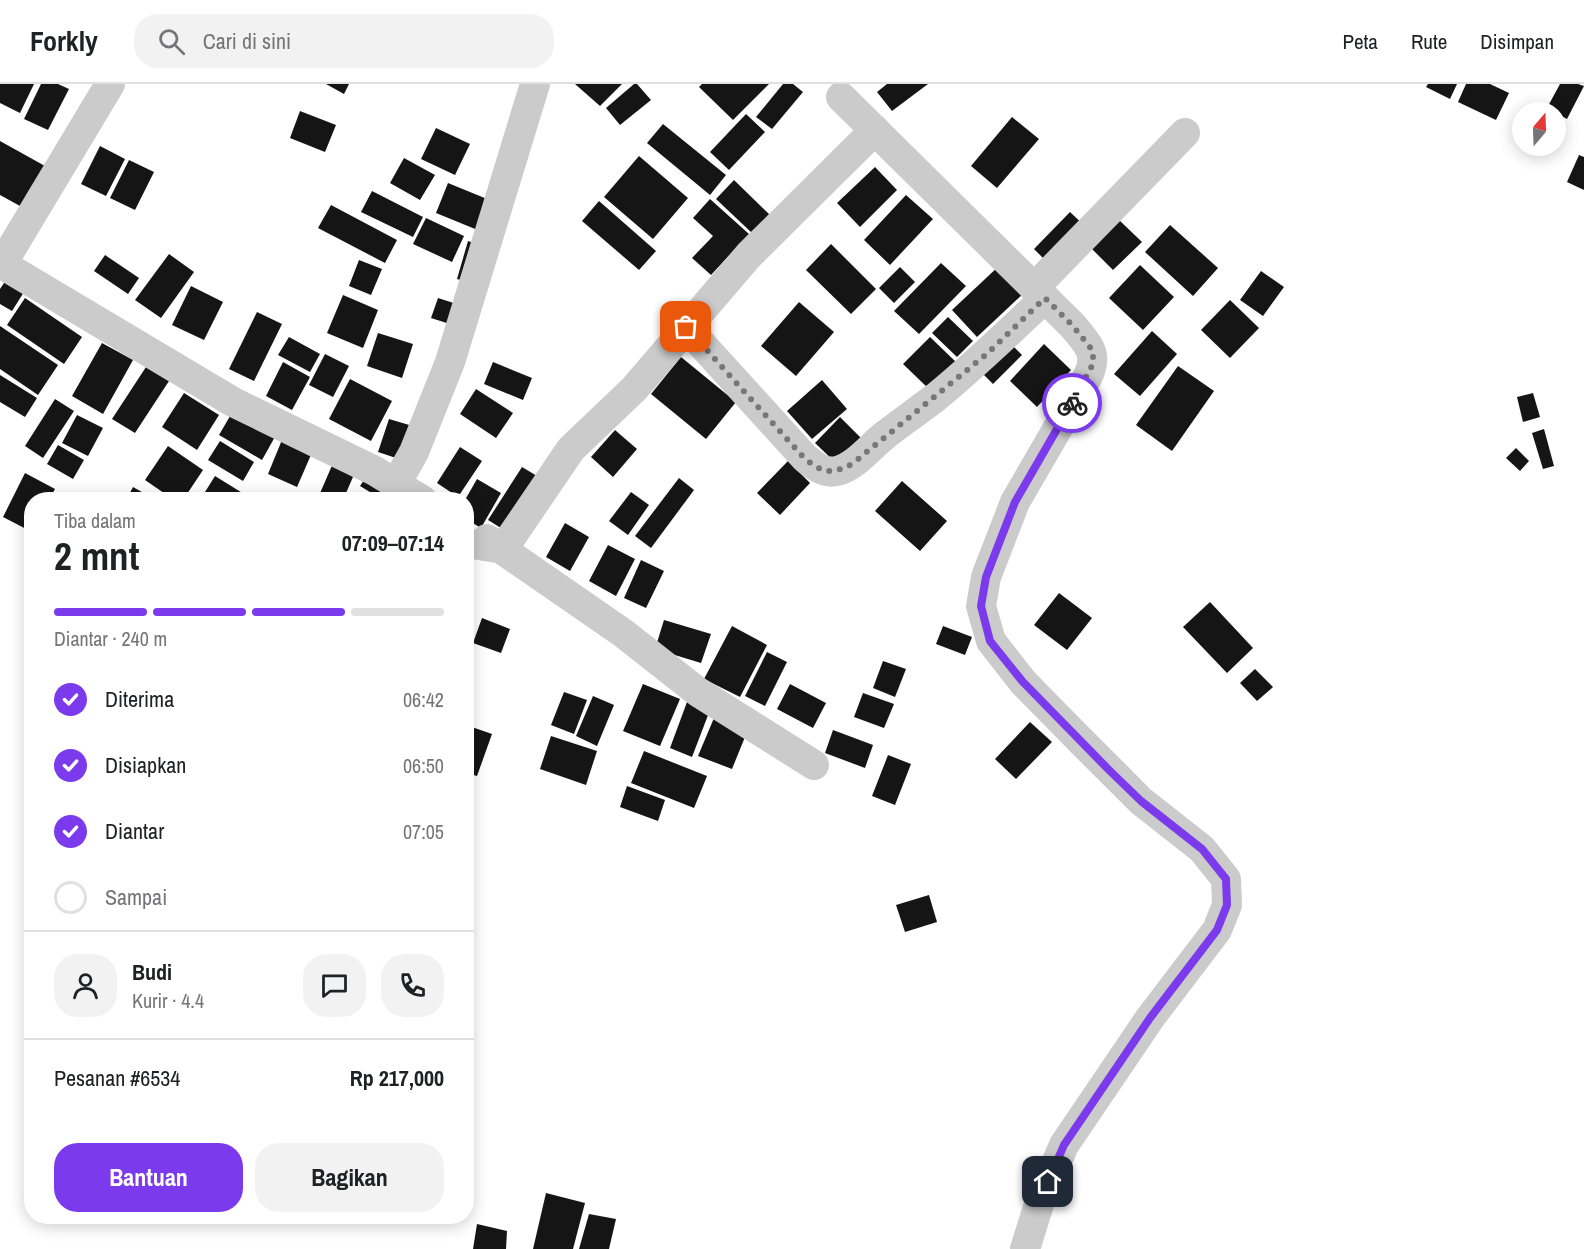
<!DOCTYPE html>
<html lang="id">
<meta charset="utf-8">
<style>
:root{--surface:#fff;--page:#f2f2f2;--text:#202124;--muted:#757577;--line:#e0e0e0;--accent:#7c3aed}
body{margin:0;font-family:"Archivo Narrow",sans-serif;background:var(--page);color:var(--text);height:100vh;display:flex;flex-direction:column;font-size:22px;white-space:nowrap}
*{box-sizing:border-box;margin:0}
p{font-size:20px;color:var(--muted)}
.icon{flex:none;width:33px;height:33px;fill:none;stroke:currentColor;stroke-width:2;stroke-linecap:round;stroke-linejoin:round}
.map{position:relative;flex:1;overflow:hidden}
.side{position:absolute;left:24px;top:408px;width:450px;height:732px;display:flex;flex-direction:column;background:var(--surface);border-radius:24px;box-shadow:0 3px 15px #0003}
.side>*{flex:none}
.needle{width:39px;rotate:19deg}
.fabs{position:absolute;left:1512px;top:18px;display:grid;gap:12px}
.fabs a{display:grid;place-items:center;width:54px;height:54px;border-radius:50%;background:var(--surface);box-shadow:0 3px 15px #0003;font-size:30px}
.pin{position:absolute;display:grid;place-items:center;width:51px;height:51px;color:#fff;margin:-26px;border-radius:12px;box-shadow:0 3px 9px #0006}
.courier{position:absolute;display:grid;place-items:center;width:60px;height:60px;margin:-30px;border:4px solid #7c3aed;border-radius:50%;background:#fff;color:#222;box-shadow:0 2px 8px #0007}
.head em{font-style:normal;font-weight:700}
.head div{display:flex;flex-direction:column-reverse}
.head{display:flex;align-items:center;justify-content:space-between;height:102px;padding:0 30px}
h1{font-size:39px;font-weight:700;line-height:45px}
.bar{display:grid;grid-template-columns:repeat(4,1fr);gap:9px 6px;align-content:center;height:72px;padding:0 30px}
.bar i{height:8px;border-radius:4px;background:var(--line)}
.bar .active{background:var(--accent)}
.bar p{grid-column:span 4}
.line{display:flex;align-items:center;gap:15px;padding:0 30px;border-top:2px solid var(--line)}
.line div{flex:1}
.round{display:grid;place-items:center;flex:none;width:63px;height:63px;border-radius:24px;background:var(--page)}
ol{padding:0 30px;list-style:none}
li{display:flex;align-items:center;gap:18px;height:66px}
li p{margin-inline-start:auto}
li .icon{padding:6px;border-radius:50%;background:var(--accent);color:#fff;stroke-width:4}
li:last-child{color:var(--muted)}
li i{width:33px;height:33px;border:3px solid var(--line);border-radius:50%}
.button{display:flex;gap:12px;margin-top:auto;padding:12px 30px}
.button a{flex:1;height:69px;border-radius:24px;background:var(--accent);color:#fff;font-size:24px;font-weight:700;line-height:69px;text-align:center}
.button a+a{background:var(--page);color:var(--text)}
header{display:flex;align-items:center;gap:36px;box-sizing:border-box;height:84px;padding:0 30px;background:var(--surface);border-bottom:2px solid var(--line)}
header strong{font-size:28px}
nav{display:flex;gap:33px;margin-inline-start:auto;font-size:21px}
.search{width:420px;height:54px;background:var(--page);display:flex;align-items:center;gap:15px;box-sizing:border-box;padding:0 21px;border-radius:24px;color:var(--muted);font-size:22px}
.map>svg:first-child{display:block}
</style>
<header>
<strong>Forkly</strong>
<div class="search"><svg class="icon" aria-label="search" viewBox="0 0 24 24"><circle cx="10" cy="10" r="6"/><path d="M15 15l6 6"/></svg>Cari di sini</div>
<nav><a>Peta</a><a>Rute</a><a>Disimpan</a></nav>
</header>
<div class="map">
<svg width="1584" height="1165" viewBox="0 0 1584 1165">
<rect width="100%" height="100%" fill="#fff"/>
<g fill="#151515">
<path d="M0,0H34L20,29L0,19Z"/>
<path d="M41,0H58L69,5L48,46L24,35Z"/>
<path d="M326,0H349L344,10Z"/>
<path d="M575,0H622L600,22Z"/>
<path d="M634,0H637L651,16L620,41L606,24Z"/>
<path d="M702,0H769L733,36L699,3Z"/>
<path d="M783,0H793L803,8L772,45L756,33Z"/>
<path d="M887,0H928L892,27L877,8Z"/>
<path d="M1428,0H1457L1450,15L1426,3Z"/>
<path d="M1466,0H1490L1509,9L1496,36L1458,18Z"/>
<path d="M1560,0H1578L1584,2L1567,35L1547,24Z"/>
<path d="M300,27L336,41L325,68L290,54Z"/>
<path d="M746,30L765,48L729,86L710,68Z"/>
<path d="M1012,33L1039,55L997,104L971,82Z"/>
<path d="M663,40L726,91L710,111L647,59Z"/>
<path d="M436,44L470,60L455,91L421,75Z"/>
<path d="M0,57L54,87L31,128L0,111Z"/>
<path d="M100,62L125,75L106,112L81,100Z"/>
<path d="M1579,71L1584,73V106L1567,98Z"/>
<path d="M639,72L688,114L653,155L604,113Z"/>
<path d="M404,74L435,91L420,116L390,99Z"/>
<path d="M129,76L154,88L135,126L110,114Z"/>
<path d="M875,83L897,106L860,143L837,119Z"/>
<path d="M734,96L771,132L753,150L716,115Z"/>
<path d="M448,99L492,117L480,147L436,129Z"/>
<path d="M372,107L423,133L413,153L361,128Z"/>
<path d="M906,111L933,135L890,181L864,156Z"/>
<path d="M710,115L749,150L711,191L692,174L713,152L693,134Z"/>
<path d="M599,117L656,167L639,186L582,137Z"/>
<path d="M331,121L397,156L385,179L318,144Z"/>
<path d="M1070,128L1087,144L1050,181L1034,165Z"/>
<path d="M426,134L464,152L452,178L413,160Z"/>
<path d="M1118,135L1142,158L1113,186L1090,163Z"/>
<path d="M1170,141L1218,184L1193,212L1145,168Z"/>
<path d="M468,157L480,161L469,198L457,195Z"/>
<path d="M831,160L876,205L851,230L806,186Z"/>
<path d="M169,170L194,188L161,234L135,216Z"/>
<path d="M105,171L139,194L128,210L94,187Z"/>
<path d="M359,176L382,185L371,211L349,202Z"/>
<path d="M941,179L966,202L919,250L894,227Z"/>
<path d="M1000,181L1025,208L977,253L952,226Z"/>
<path d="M1140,181L1174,213L1143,246L1109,214Z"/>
<path d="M900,183L915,198L894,219L879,204Z"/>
<path d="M1261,187L1284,203L1263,232L1240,216Z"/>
<path d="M6,196L24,208L12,227L0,220V205Z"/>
<path d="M191,202L223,218L204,256L172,241Z"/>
<path d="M343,211L378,226L363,264L327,249Z"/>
<path d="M25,214L82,253L64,280L7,241Z"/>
<path d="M438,214L463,222L456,242L431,234Z"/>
<path d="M1230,216L1259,244L1230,274L1201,246Z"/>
<path d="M799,218L834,248L796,292L761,262Z"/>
<path d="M257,228L282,240L254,297L229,285Z"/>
<path d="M948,233L973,257L957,273L932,249Z"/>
<path d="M0,242L58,281L38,311L0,285Z"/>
<path d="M1152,247L1177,270L1140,312L1114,290Z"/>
<path d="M378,249L413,260L402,294L367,282Z"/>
<path d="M289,253L320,270L310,288L278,271Z"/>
<path d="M930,253L957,279L930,306L903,280Z"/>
<path d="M1008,257L1022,271L993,300L979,286Z"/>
<path d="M102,259L133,276L103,330L72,312Z"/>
<path d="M1044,260L1071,286L1037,323L1010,297Z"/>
<path d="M325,270L349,282L333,313L309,301Z"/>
<path d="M681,273L736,318L706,355L651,310Z"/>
<path d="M283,278L310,293L292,326L266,312Z"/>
<path d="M493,278L532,294L523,316L484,300Z"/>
<path d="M1178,282L1214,307L1172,367L1136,341Z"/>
<path d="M146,283L169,297L135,349L112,335Z"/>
<path d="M0,291L37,314L25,333L0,318Z"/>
<path d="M350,295L392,317L371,357L329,335Z"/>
<path d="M822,296L847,325L812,355L787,327Z"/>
<path d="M476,305L513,329L496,354L460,330Z"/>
<path d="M184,309L219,331L197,366L162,343Z"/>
<path d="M1533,309L1540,333L1523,338L1517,313Z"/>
<path d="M55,315L74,327L43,374L25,362Z"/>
<path d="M233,327L276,351L262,376L219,351Z"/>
<path d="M77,331L103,344L88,372L62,359Z"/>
<path d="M840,333L864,357L839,382L815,359Z"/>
<path d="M389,335L416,343L405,377L378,368Z"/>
<path d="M1544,345L1554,382L1543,385L1532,349Z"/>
<path d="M615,346L637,365L613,393L591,373Z"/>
<path d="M284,351L314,364L297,403L268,390Z"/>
<path d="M220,357L254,378L243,397L208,376Z"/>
<path d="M58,361L84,376L73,395L47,380Z"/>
<path d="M168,362L203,386L183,416H174L145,396Z"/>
<path d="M460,363L482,377L458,413L437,399Z"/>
<path d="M1516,364L1529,377L1520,387L1506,374Z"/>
<path d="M334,377L356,386L343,416H317Z"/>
<path d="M788,377L810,399L780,431L757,409Z"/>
<path d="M522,383L542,395L509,449L488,436Z"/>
<path d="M370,387L393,416H383L360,402Z"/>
<path d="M25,389L55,405L49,416H32V448L3,433Z"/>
<path d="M215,392L244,410L240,416H200Z"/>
<path d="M679,394L694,406L651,464L635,452Z"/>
<path d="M477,395L501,409L481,444L466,435L465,416Z"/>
<path d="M902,397L947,437L920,467L875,427Z"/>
<path d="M133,403L156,416H126Z"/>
<path d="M631,408L649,421L628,451L609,437Z"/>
<path d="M565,439L589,453L570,487L546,473Z"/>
<path d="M608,461L635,475L616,512L589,497Z"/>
<path d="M641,476L664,487L646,524L624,514Z"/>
<path d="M1059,509L1092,534L1067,566L1034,541Z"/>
<path d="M1210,518L1253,564L1227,589L1183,543Z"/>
<path d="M482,534L510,545L501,569L473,559Z"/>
<path d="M664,536L711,550L701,579L655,565Z"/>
<path d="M732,542L767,561L740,613L704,595Z"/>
<path d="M943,542L972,553L965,571L936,560Z"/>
<path d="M767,568L787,578L765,622L745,612Z"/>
<path d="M883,577L906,585L895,613L873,604Z"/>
<path d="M1255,585L1273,603L1257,617L1240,599Z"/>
<path d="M643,600L680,615L660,662L623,647Z"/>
<path d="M790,600L826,619L813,644L777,625Z"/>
<path d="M564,608L587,616L574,650L551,641Z"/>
<path d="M863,609L894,620L884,644L854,633Z"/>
<path d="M593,612L614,621L597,662L576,652Z"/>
<path d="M687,618L710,626L692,673L670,664Z"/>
<path d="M714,634L747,648L732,685L698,672Z"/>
<path d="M1030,638L1052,658L1016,695L995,675Z"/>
<path d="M466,641L492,650L477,692L466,689Z"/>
<path d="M833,646L873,661L865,684L825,669Z"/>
<path d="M551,652L597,667L586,701L540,685Z"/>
<path d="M644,667L707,692L694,724L631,699Z"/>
<path d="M888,671L911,680L895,721L872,712Z"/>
<path d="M627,702L665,716L658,737L620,723Z"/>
<path d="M929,811L937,838L905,848L896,821Z"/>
<path d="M546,1109L585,1119L573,1165H533Z"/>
<path d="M589,1130L616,1135L609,1165H579Z"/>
<path d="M477,1140L507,1147L506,1165H473Z"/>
</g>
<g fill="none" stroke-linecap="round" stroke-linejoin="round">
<g stroke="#cbcbcb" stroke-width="30">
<path d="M841,13L1073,242C1087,260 1099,268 1088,292L1015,418L986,493L981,522L991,557L1023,598L1078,654L1141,717L1202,765L1226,795L1227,821L1217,846L1150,934L1064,1061L1040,1117L1025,1165"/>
<path d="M0,179L233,318L375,387L396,400L414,368L450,278L535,0"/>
<path d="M2,180L110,0"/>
<path d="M1034,204L1185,49"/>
<path d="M686,243L805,374C815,382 824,390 837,387C856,382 870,363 885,351C902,338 919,326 936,313C974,282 1009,248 1045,214"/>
<path d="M396,400L422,416"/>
<path d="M487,455L623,549L698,608L814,681"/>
<path d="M466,459L503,465L571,365L634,305L749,171L875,46"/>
</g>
</g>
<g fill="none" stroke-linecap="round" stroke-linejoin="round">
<path stroke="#777" stroke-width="6" stroke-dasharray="0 10.8" d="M686,243L805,375C824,389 830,391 852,380L988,269L1045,214L1073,242L1093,267V280L1072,319"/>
<path stroke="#7c3aed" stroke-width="8" d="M1048,1098L1064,1061L1150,934L1217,846L1227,821L1226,795L1202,765L1141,717L1109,686L1023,598L990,557L981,522L986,493L1015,418L1072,319"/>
</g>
</svg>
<div class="fabs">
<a><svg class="needle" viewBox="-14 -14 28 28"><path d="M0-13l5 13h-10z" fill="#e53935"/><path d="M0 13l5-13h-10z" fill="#757577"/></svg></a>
</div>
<div class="pin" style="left:686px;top:243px;background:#ea580c"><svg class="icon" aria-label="bag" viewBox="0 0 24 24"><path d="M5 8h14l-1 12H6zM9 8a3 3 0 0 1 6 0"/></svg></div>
<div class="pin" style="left:1048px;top:1098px;background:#1f2937"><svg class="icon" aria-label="home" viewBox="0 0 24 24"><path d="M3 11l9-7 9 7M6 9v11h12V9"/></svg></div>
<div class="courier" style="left:1072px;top:319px"><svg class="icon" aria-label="bike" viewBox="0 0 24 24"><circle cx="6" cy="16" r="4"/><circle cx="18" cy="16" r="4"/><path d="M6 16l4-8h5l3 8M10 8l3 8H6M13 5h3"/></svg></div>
<section class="side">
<div class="head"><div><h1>2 mnt</h1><p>Tiba dalam</p></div><em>07:09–07:14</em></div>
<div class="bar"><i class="active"></i><i class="active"></i><i class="active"></i><i></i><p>Diantar · 240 m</p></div>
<ol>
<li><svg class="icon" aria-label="check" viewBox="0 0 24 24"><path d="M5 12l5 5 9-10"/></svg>Diterima<p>06:42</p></li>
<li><svg class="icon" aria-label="check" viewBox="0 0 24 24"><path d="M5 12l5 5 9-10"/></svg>Disiapkan<p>06:50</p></li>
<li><svg class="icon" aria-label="check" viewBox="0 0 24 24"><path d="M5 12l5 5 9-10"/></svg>Diantar<p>07:05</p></li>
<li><i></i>Sampai</li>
</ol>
<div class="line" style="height:108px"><a class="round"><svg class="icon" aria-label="person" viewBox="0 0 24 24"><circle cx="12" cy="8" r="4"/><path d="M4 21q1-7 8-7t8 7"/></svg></a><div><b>Budi</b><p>Kurir · 4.4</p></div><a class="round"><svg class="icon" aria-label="chat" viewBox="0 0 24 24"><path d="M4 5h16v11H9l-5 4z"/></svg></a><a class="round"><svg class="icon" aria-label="phone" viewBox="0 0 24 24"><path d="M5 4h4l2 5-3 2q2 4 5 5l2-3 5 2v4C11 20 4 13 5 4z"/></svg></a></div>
<div class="line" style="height:78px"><div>Pesanan #6534</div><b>Rp 217,000</b></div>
<div class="button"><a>Bantuan</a><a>Bagikan</a></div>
</section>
</div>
